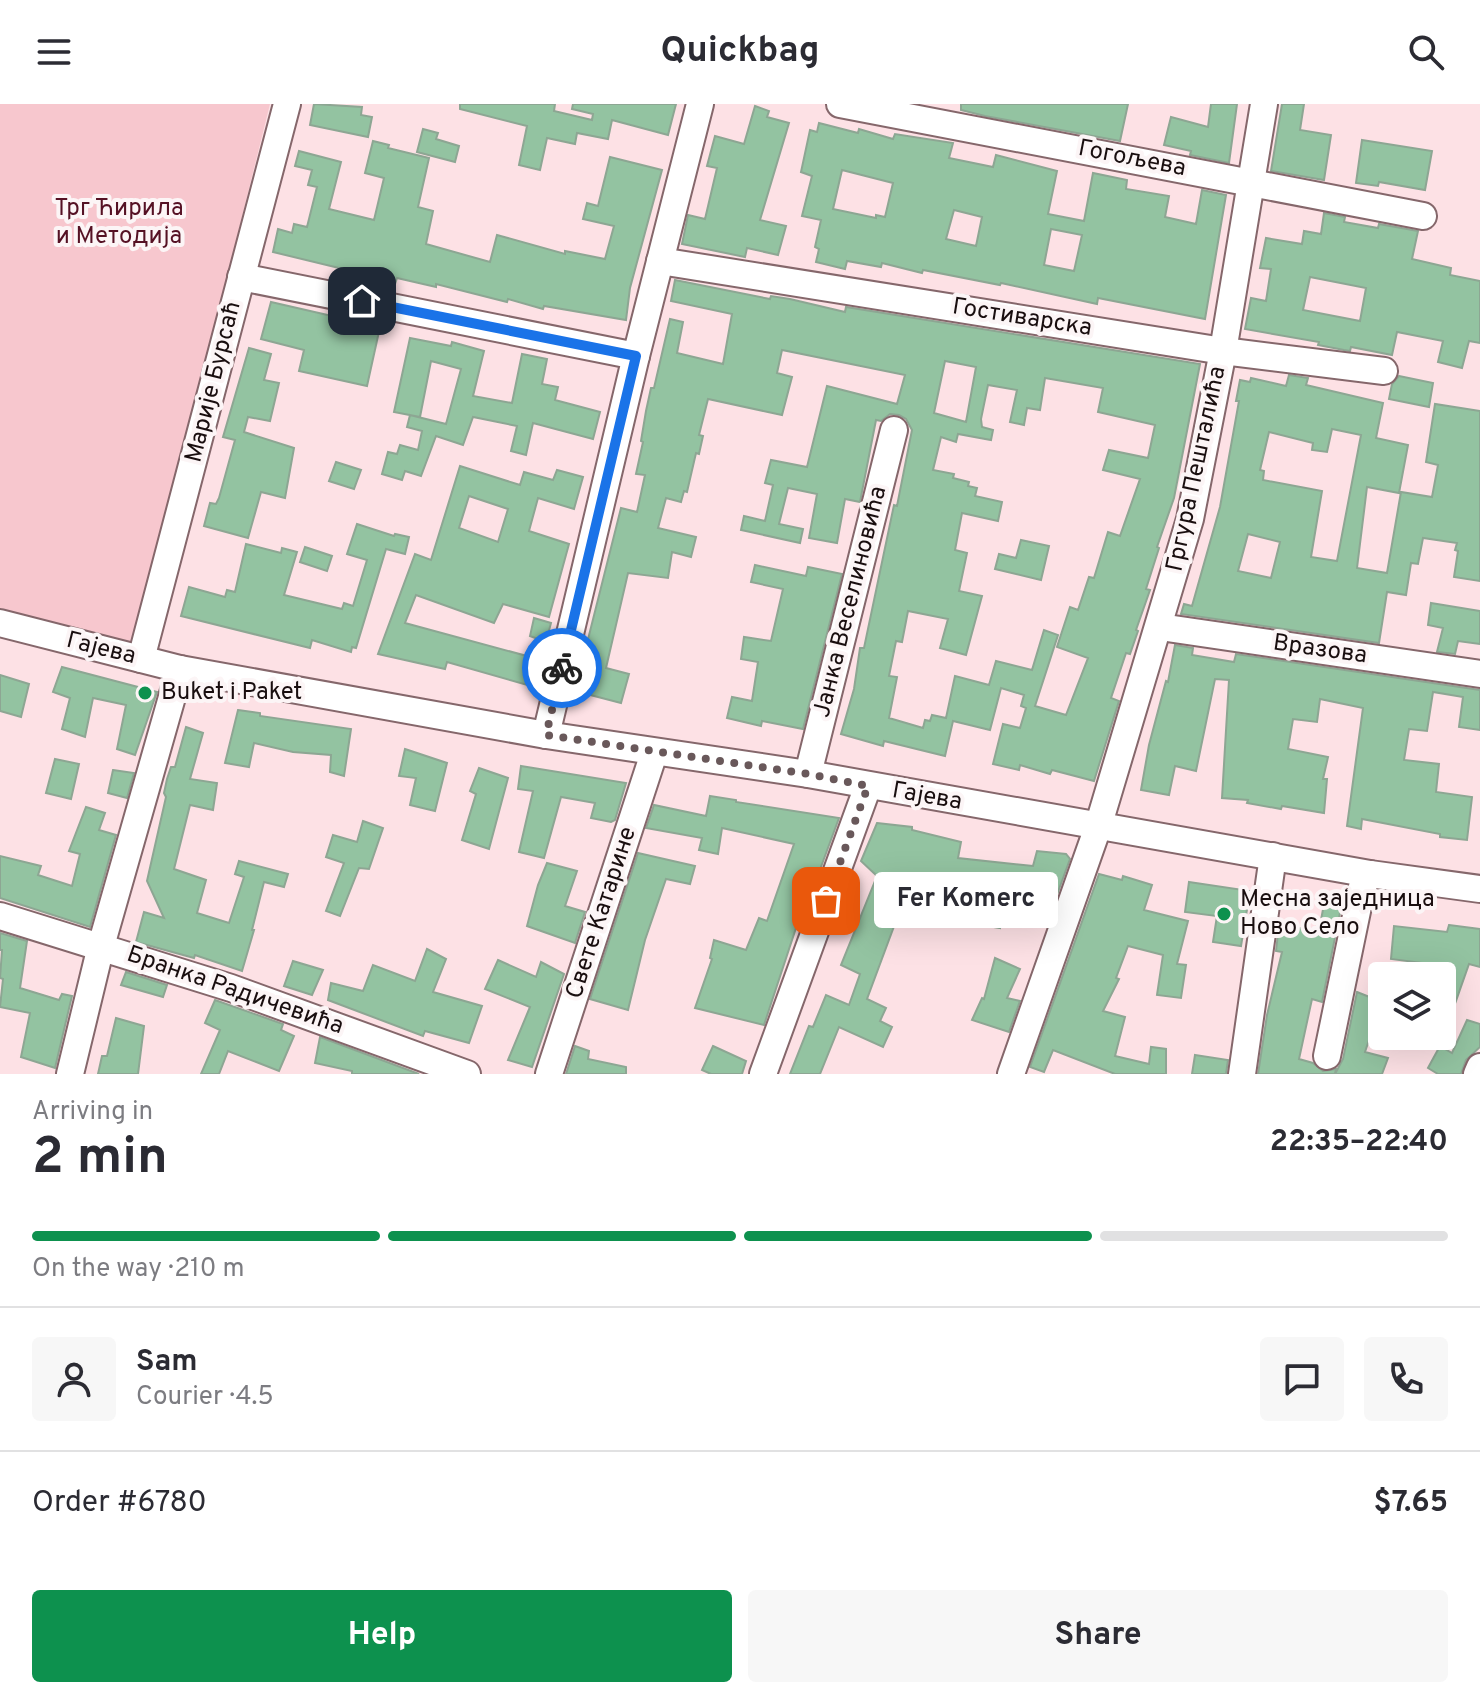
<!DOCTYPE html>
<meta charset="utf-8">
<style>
:root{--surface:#fff;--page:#f7f7f7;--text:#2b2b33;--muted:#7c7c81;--line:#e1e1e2;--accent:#0d914e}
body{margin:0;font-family:Overpass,sans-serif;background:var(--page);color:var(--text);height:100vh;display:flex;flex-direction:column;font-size:30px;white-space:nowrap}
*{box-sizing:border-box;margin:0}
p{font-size:26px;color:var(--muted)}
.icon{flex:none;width:44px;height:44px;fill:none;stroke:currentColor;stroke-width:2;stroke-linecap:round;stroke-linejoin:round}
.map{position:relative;height:970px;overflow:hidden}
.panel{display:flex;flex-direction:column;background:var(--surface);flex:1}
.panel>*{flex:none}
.fabs{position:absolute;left:1368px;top:858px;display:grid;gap:16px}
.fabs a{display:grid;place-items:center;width:88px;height:88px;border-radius:8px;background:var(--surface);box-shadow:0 8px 32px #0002;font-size:40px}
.pin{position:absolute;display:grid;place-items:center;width:68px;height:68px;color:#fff;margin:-34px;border-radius:16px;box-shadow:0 4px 12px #0006}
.courier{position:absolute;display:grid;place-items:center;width:80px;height:80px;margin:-40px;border:6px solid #1a73e8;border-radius:50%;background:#fff;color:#222;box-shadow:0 2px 10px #0007}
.bubble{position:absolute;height:56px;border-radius:8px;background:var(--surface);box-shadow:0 8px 32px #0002;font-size:26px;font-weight:700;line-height:56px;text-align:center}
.summary em{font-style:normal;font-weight:700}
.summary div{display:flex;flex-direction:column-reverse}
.summary{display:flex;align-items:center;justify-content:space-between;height:136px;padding:0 32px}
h1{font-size:52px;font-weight:700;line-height:60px}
.bar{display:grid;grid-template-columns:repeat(4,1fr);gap:12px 8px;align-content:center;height:96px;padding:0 32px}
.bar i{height:10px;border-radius:6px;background:var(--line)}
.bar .selected{background:var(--accent)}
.bar p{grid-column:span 4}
.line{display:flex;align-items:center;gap:20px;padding:0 32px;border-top:2px solid var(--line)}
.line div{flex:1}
.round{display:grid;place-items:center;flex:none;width:84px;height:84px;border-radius:8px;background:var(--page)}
.button{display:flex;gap:16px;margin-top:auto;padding:16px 32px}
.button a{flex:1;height:92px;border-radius:8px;background:var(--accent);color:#fff;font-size:32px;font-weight:700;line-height:92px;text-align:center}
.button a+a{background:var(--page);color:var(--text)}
header{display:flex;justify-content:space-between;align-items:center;height:104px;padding:0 32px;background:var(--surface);font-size:36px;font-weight:700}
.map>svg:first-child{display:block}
</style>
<header><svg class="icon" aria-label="menu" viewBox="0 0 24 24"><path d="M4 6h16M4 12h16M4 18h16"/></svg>Quickbag<svg class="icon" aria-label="search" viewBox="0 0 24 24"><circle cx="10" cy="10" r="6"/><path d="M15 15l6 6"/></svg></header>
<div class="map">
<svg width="1480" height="970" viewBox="0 0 1480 970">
<rect width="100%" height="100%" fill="#fde1e5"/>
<path fill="#f7c7ce" d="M0,0H270L134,548L0,512Z"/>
<g fill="#93c3a1" stroke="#8da693" stroke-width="2" fill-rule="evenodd">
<path d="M314,0L362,3L361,11L372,13L368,33L310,21Z"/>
<path d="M460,0H555L554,7L592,16L593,10L572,5L573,0H676L668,31L612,16L608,35L577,29L575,40L547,34L540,66L519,61L527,22L460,5Z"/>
<path d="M961,0H1128L1120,37L985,12L961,6Z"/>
<path d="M1211,0H1237L1229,59L1190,51L1191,47L1164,41L1171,13L1208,23Z"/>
<path d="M1282,0H1304L1300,26L1331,31L1324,76L1271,67Z"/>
<path d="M755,2L769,7L767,13L789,19L760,116L786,122L778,151L747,144L745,153L682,140L688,111L705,115L717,64L707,62L715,32L744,40Z"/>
<path d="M819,19L858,29L859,25L893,35L895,30L953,39L949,54L993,63L996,51L1057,67L1048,110L1084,117L1093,69L1127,76L1126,85L1169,92L1165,113L1196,120L1202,86L1226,91L1205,215L1098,194L1097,200L1001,179L1000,181L923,166L922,169L882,159L881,163L847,157L845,165L816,158L819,145L815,143L821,116L802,112L812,72L801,68L810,26L817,28ZM842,66L893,79L885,113L876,111V114L833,105ZM954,106L982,113L976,142L946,135ZM1051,125L1082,131L1074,167L1044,161Z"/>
<path d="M423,25L438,29L436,35L459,42L455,58L417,48Z"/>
<path d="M1362,36L1432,47L1425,86L1379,78L1378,82L1356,79Z"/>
<path d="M373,37L389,41L388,44L429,54L418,103L433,107L426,140L490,158L497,131L565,150V147L605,155L614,122L583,115L587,99L598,102L610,53L662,66L630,184L626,216L544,202L543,205L508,195L507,198L436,180V183L397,174L395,180L372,172L273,148L278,125L292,129L294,120L307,123L317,83L308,81L312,66L295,62L299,47L341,58L329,105L374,116L384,74L365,69Z"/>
<path d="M1324,109L1345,113L1344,118L1378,124L1379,120L1418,127L1412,155L1451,164L1450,171L1480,177V239L1469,237L1462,264L1438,258L1443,237L1397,228L1392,251L1351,243L1350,247L1344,246L1318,241L1319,238L1245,225L1251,194L1266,197L1271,165L1260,164L1266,134L1302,140L1304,127L1321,130ZM1310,173L1366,184L1360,217L1303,206Z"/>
<path d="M675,176L770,195L771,192L790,195L845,208L846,203L1200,260L1174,394L1157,443L1159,444L1146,485L1150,486L1136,526L1138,527L1130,550L1126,549L1111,594L1119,597L1094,677L1052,666L1050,670L1020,661L1019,666L993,660L1003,620L1020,624L1026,604L1021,602L1024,591L1001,584L990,626L953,617L945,652L884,637L883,642L841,630L854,585L860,544H864L894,401L897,402L912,326L906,315L899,311L890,310L881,317L876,316L860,398L845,395L837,439L809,434L817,390L788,384L779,420L803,425L800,439L741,426L744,412L765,417L773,381L765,379L771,356L807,363L827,282L897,300L905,271L782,246L777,269L792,273L782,311L708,295L699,331L703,332L699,350L696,349L687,388L684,387L681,398L666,394L658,424L696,433L691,453L672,448L668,474L628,469L606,564L629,570L621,599L575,587L621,404L637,408L645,371L636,370L643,338L641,337L646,307L651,284H654L670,215L683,218L677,249L723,260L732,210L671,197ZM945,257L976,263L966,318L934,309ZM1045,274L1103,284L1098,308L1155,321L1148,354L1109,346L1103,366L1140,375L1120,432L1108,428L1094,474L1089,473L1078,506L1070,503L1057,543L1088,554L1066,611L1035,602L1058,531L1044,526L1032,566L996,557L989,581L955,572L946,614L932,611L930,617L925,616L923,624L889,614L897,573L889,572L896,537L902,538L908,507L948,515L940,544L966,551L982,492L959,487L967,449L955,446L962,409L998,417L1002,398L975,392L977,384L968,382L969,378L953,374L954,370L933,366L941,333L956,338L958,330L991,336L993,326L982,323L981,315L988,281L1017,286L1010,318L1024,321L1027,304L1040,306Z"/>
<path d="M271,198L380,223L367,282L299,267L304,246L261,235Z"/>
<path d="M410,234L451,242L452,238L484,247L473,292L512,299L522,250L547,255L542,280L558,283L555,296L600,308L593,335L533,319L526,351L511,347L517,322L473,313L463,341L436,332L421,372L405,367L402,376L382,370L388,348L397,350L400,341L418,346L422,327L407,323L410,311L446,320L461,265L431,257L420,313L394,308Z"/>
<path d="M249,244L271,250L264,276L279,279L270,317L248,313L244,328L294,344L285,394L261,388L248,434L204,422L210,399L216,400L219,394L235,336L223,333Z"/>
<path d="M1289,271L1308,274L1306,281L1383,299L1376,334L1408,341L1399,389L1367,383L1357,464L1387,469L1401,388L1432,393L1438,361L1426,358L1435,300L1480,307V477L1454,473L1458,447L1455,446L1457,439L1423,434L1418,460L1411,459L1406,491L1387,488L1379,539L1181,510L1184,500L1192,502L1220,403L1239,297H1236L1240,276L1250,278L1251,274L1286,282ZM1332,325L1361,331L1337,457L1311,453L1322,387L1263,376L1264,367L1260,366L1269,328L1313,339L1312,346L1327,348ZM1248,430L1280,438L1271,474L1238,467Z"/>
<path d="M1399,272L1433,279L1429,303L1389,295L1392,280Z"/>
<path d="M336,358L361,366L354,385L329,377Z"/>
<path d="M460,362L520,381L524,368L553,376L557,366L583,373L574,405L538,394L529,427L569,440L549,513L503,500L494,519L416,491L405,519L538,555L531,582L447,558L445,565L378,550L415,450L431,456ZM469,392L508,405L498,438L459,424Z"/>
<path d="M357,420L394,432L395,430L409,433L405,450L386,445L356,544L352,543L351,548L312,536L310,544L181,512L189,483L225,493L227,486L235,488L246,440L281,449L282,444L297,448L284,491L342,505L344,499L353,502L367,456L347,450Z"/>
<path d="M1021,436L1049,442L1041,476L995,465L999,450L1016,454Z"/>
<path d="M305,443L332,452L327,467L300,458Z"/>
<path d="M755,461L806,472L808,463L842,470L803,625L762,617L761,622L727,614L732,593L752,597L758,558L741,555L744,533L771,537L783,485L751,478Z"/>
<path d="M1431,499L1480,507V540L1458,537L1455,550L1437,548L1443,524L1428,521Z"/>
<path d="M534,514L551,519L546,538L530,532Z"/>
<path d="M1175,541L1193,544L1192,551L1234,558L1236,550L1480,586V626L1459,623L1463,593L1433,588L1427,627L1409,625L1404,656L1439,660L1436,688L1472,693L1467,736L1440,733V730L1362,715L1361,725L1347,722L1363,604L1320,595L1317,618L1293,615L1288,645L1328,653L1323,675H1327L1324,709L1282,702L1281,705L1247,699L1248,696L1222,694L1229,576L1215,575L1196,667L1175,662L1169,691L1141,686L1149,641L1166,577L1168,578Z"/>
<path d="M62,563L157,588L135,651L117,645L126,601L93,594L85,633L62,625L70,594L53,588Z"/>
<path d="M0,571L29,580L21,613L0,607Z"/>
<path d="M238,606L260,609V612L351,625L344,672L330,668L331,651L293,648L254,639L249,663L225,659Z"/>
<path d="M186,623L203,629L190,675L217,679L213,706L190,701L174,765L206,776L197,809L229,819L244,773L235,770L239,757L288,770L284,783L264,778L252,826H254L242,867L195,851L194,854L136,838L144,808L164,814L147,777L166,693L164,689L167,675L171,663H175Z"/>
<path d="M405,645L447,659L435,707L410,701L416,674L399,672Z"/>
<path d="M55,655L79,660L71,695L46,689Z"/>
<path d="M521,662L626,679L615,716L611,718L591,714L595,699L561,693L544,754L519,748L533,687L518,685Z"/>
<path d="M479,664L508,674L489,745L462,736L476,690L470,687Z"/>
<path d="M113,666L134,669L127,694L108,689Z"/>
<path d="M710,692L736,696V698L839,714L798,825L796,824L764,921L695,904L712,855L710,854L714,836L746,846L759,814L767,817L794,740L722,724L718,750L699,746L702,734L646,724L654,701L706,712Z"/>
<path d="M86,703L105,709L99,726L116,731L90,823L0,794V752L41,762L38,771L72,782L80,750L69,747Z"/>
<path d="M363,717L383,724L369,765L359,764L340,812L326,807L344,759L326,753L333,731L357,738Z"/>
<path d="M877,719L912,723V726L961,738L958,754L1033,762L1037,747L1066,750L1070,755L1054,799L1007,784L1000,824L970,819L976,790L912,774L867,895L886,904L880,917L892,923L883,943L839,923L820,970H790L809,922L813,923L826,891L849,901L860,870L841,861L877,772L861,757Z"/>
<path d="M638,749L695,762L690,780L666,775L645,836L628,906L590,895Z"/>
<path d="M547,759L577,767L565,802L585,808L575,839L527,822L538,781Z"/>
<path d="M1099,770L1122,776L1123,772L1152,781L1144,806L1188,817L1177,860L1186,861L1181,894L1157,891L1163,851L1128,842L1116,874L1119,875L1103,907L1125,913L1115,952L1149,960L1151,943L1166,945V970H1115L1053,946L1044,968L1030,963Z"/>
<path d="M1189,778L1250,787L1241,842L1213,838L1217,812L1185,808Z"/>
<path d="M1324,800L1341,804L1322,898L1312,895L1299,955L1313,959L1323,967L1336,965L1335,970H1258L1267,911L1282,848L1276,847L1279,821L1319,827Z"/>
<path d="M1449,821L1480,825V863L1469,860L1444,931H1442V872H1436L1438,861L1391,855L1394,822L1447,828Z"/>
<path d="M0,829L27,837L20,884L59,896L62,890L72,892L55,964L21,953L30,909L0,903L3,875L0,874L2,846H0Z"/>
<path d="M427,845L446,855L433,888L482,902L469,939L425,927L423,932L328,896L331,879L363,887L373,861L415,877Z"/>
<path d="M995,854L1020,865L1007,894L1020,897L1009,928L972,916L982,894L984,895Z"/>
<path d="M498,856L536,873L541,858L564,870L532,963L508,956L530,903L485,885Z"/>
<path d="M293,857L323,866L312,891L284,882Z"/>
<path d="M126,868L167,881L163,893L121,881Z"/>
<path d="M1357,888L1382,898V917L1376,915L1365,948L1388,954L1382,970H1335L1343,955Z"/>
<path d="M215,896L283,920L281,926L294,932L279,967L228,947L219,970H201L220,926L205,919Z"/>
<path d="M116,914L144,922L138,970H98L102,952H107Z"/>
<path d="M1467,916L1480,920V943L1466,956L1461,970H1438L1428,964L1440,942L1452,949Z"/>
<path d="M320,933L419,970H352V967L315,959Z"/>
<path d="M575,942L589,947L588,955L626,963V970H566Z"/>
<path d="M713,942L746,957L742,970H711L702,966Z"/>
<path d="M1195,951L1228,956L1226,970H1192Z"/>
</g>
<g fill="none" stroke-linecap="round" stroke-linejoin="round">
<defs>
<g id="minor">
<path d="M840,0L1423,112"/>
<path d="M660,157L1223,247L1384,267"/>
<path d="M241,173L636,252"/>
<path d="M0,519L180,565L546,631L808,670L1370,770L1480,785"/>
<path d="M1160,523L1480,570"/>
<path d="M141,555L287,0"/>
<path d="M546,631L636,252L700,0"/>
<path d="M808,670L894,326"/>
<path d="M0,812L231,884L467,970"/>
<path d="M1327,952L1362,783L1370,770"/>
<path d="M70,970L101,842L180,565"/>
<path d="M549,970L654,649"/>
<path d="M763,970L868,682"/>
<path d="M1011,970L1098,723L1190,415L1223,247L1264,0"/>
<path d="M1242,970L1273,752"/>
<path d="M1477,970L1480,963"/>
</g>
</defs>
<use href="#minor" stroke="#85676b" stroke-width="30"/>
<use href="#minor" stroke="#fff" stroke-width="26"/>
</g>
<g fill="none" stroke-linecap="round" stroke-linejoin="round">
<path stroke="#69585a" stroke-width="8" stroke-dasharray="0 14.4" d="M562,564L546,631L808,670L868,682L826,797"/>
<path stroke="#1a73e8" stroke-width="10" d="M362,197L636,252L562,564"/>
</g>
<g fill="#0d914e" stroke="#fcf5f6" stroke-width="3">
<circle cx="145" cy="589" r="8"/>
<circle cx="1224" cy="810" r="8"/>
</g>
<g text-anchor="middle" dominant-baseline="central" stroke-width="8" stroke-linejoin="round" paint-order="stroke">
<g font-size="24" fill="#190e0f" stroke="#fcf5f6">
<text transform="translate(1132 55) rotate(11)">Гогољева</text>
<text transform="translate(1022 214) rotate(9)">Гостиварска</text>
<text transform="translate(214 278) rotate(-76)">Марије Бурсаћ</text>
<text transform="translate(1197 365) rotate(-78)">Гргура Пешталића</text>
<text transform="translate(851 498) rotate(-76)">Јанка Веселиновића</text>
<text transform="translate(101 545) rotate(14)">Гајева</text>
<text transform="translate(1320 546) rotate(8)">Вразова</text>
<text transform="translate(927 693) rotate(10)">Гајева</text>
<text transform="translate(602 809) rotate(-72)">Свете Катарине</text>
<text transform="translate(235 887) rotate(19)">Бранка Радичевића</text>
</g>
<g font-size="24" fill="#551124" stroke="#fcf5f6">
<text x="119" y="105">Трг Ћирила<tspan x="119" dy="28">и Методија</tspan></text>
</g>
<g font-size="24" fill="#190e0f" stroke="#fcf5f6" text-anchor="start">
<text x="161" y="589">Buket i Paket</text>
<text x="1240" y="796">Месна заједница<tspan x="1240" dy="28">Ново Село</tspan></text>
</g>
</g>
</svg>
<div class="fabs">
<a><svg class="icon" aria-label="layers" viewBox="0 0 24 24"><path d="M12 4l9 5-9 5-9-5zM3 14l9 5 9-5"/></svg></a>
</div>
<div class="pin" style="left:826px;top:797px;background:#ea580c"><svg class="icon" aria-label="bag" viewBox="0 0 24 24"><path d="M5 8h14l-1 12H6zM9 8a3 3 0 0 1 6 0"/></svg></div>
<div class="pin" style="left:362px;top:197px;background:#1f2937"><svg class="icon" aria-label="home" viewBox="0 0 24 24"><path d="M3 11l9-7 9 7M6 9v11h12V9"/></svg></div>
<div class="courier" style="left:562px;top:564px"><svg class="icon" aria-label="bike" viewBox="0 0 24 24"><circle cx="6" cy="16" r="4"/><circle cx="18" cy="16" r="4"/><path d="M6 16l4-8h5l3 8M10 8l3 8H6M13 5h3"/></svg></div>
<div class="bubble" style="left:874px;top:768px;width:184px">Fer Komerc</div>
</div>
<section class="panel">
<div class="summary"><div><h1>2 min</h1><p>Arriving in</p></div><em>22:35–22:40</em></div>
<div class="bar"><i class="selected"></i><i class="selected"></i><i class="selected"></i><i></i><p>On the way · 210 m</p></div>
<div class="line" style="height:144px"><a class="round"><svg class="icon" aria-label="person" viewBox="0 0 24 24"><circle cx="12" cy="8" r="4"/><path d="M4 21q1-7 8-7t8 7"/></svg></a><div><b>Sam</b><p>Courier · 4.5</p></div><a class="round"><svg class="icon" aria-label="chat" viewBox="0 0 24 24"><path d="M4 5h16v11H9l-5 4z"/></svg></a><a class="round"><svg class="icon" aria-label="phone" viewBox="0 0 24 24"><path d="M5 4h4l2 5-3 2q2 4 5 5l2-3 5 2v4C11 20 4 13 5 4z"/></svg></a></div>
<div class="line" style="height:104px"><div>Order #6780</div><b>$7.65</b></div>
<div class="button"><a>Help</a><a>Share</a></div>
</section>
